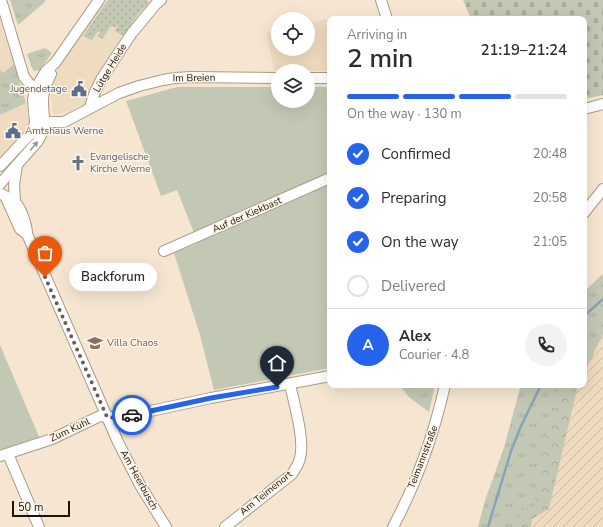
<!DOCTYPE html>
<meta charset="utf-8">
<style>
:root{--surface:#fff;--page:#f2f2f3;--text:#2b2b33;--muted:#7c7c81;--line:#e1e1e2;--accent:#2563eb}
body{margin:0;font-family:"Nunito Sans",sans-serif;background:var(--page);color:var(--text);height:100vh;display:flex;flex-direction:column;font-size:15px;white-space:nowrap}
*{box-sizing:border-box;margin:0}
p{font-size:13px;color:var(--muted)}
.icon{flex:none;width:22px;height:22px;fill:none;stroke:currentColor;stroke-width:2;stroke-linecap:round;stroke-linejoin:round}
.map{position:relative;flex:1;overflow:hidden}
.drawer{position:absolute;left:327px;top:16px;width:260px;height:372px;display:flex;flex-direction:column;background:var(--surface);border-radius:8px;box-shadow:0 4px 16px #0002}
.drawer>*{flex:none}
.fabs{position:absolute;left:271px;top:12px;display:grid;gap:8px}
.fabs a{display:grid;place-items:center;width:44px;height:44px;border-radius:50%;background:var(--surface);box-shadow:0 4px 16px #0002;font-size:20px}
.scale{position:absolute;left:12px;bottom:10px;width:58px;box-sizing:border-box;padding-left:4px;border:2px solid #1a140d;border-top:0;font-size:11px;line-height:14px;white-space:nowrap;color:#1a140d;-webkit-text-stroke:3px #fef5e8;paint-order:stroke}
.pin{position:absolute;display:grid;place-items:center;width:34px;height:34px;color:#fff;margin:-41px -17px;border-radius:50% 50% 50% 0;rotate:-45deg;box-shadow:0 0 4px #0007}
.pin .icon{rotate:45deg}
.courier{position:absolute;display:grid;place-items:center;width:40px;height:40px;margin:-20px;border:3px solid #2563eb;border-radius:50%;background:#fff;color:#222;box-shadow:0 1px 5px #0007}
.bubble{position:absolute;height:28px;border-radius:14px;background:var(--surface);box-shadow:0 4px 16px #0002;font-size:13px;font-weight:600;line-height:28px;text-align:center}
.summary em{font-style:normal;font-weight:600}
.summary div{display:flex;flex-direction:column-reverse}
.summary{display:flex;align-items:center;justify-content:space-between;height:68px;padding:0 20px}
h1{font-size:26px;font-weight:600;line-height:30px}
.bar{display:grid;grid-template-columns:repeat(4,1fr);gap:6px 4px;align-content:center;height:48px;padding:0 20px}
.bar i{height:5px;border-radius:3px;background:var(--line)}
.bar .on{background:var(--accent)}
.bar p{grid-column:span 4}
.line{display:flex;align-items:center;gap:10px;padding:0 20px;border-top:1px solid var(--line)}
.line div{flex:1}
.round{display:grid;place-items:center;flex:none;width:42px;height:42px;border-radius:21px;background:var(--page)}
ol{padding:0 20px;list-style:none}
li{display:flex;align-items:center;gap:12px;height:44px}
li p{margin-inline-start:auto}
li .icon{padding:4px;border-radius:50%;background:var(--accent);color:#fff;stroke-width:4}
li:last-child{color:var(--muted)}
li i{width:22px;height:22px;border:2px solid var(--line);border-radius:50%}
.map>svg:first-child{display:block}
</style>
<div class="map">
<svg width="603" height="527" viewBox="0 0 603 527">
<defs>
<pattern id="industrial-furrows" width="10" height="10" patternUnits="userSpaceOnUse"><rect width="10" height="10" fill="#efdbbf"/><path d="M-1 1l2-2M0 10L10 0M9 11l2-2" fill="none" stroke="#ccbba3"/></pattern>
<pattern id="forest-crowns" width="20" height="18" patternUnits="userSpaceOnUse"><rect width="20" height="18" fill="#c3c8b4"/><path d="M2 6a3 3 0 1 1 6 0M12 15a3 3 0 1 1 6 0" fill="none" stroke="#a7ab9a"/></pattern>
<pattern id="cemetery-stones" width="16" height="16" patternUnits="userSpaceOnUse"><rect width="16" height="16" fill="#c3c8b4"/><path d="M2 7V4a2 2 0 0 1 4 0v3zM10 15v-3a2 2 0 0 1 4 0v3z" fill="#a7ab9a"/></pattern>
<pattern id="park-tufts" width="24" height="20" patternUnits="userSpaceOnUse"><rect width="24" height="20" fill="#c3c8b4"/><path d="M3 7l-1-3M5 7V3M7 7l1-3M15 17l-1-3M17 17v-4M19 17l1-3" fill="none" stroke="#a7ab9a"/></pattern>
<pattern id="garden-dots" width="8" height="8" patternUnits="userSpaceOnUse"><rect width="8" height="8" fill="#c3c8b4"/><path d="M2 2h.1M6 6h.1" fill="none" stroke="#a7ab9a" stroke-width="1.8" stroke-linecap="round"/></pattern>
</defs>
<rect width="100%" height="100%" fill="#f6e6d1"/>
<g fill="#efdbbf">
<path d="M105,0H152L150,5L140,15L89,94L84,106L81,105L69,112L53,115L51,96V88L57,70Z"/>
<path d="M333,18L330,19V71H275L266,32L278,30V49H308V23Z"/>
<path d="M0,21L14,64L3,73L0,70Z"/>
<path d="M26,103L29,126L10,148L8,147L5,150L6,152L0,157V115Z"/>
</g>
<path fill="url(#industrial-furrows)" d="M603,334V527H518L556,385H584V351Z"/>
<g fill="#c3c8b4">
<path d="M177,87H278V101H308V87H330V368L214,390L200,335L174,253L198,243L177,190L161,196L126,101Z"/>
<path d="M0,345L40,439L0,451Z"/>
</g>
<g fill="url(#forest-crowns)">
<path d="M603,274V334L584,373V292Z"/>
<path d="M521,385H578L549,509L532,519L531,527H478L486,498L504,448Z"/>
</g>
<path fill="url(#cemetery-stones)" d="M463,0H603V95L584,99V19H471Z"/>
<g fill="url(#park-tufts)">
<path d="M10,0H45V2L18,25Z"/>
<path d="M45,48L52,53L40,70L34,71L33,70L27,54Z"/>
<path d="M14,64L26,103L0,115V70L3,73Z"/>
<path d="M603,274V334L584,351V292Z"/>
<path d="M399,385H435L429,412L409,397Z"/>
<path d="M521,385H556L533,509L522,508L518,527H478L486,498L504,448Z"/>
</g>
<path fill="url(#garden-dots)" d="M108,0H146L149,3L138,14L124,36L115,31L118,24L115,27L111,26L102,39L97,36L100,33L98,31L92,40L83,36Z"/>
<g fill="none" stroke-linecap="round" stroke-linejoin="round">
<g stroke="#87a4b5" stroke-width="2.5">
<path d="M584,316L603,299"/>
<path d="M488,527L511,451L521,426L541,385"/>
</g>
<defs>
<g id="minor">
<path d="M1,0L24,77L32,87L40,90"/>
<path d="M381,0L387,19"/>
<path d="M308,78H330"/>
<path d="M90,107L95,92L102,78L132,33L156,4L161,0"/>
<path d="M584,109L603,104"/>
<path d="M35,122H64L119,93L139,86L163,80L175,78L191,77L278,78"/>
<path d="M0,166L31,133L34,127L35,122L33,100L35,89L46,71L55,63L99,0"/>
<path d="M0,184L38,141C49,122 42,117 43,98C44,89 47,82 51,74"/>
<path d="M0,193C4,196 10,198 14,201C21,207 27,225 27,234L118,442L140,485L166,527"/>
<path d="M6,198L20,229L27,234"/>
<path d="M15,202L14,185L17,165"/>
<path d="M584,213L603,189"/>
<path d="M164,251L330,178"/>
<path d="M8,454L39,527"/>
<path d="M0,456L52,439L100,416L118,418L211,398L330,376"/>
<path d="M225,527L292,474C295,469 299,464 300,458C305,439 294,404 290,384"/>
<path d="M393,527C417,482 434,434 445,385"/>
</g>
</defs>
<use href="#minor" stroke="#a99b87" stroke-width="12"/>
<use href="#minor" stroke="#fff" stroke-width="10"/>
</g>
<defs><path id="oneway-solid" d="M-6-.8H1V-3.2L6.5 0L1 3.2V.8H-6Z"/></defs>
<use fill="#989592" href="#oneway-solid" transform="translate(34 146) rotate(-50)"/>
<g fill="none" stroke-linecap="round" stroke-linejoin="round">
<path stroke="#675e52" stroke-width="4" stroke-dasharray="0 7.2" d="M45,277L107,417L118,418L132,415"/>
<path stroke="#2563eb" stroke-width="5" d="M132,415L211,398L277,387"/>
</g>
<defs>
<symbol id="civic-bare" viewBox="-9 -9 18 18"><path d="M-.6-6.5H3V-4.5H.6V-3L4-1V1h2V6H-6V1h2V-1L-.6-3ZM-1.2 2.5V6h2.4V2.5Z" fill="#5c6f8a" stroke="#fef5e8" stroke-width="2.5" paint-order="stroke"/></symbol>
<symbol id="church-bare" viewBox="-9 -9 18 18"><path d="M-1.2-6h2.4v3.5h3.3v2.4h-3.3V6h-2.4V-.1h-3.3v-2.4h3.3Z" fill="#6b7280" stroke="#fef5e8" stroke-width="2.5" paint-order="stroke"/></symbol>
<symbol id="school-bare" viewBox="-9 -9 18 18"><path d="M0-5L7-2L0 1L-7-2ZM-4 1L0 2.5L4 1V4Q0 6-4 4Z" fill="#8d6e63" stroke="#fef5e8" stroke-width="2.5" paint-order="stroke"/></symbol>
</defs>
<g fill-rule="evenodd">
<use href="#civic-bare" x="68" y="78" width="22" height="22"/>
<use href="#civic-bare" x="2" y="120" width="22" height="22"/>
<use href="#church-bare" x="67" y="152" width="22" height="22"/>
<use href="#school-bare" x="84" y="332" width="22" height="22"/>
</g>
<g text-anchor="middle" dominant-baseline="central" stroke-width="3" stroke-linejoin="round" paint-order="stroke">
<g font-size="10" fill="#1a140d" stroke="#fef5e8">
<text transform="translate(110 68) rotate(-59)">Lütge Heide</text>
<text transform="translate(194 78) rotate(-1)">Im Breien</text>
<text transform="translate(247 215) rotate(-24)">Auf der Kiekbast</text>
<text transform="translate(70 430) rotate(-25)">Zum Kühl</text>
<text transform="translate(423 457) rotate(-69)">Teimannstraße</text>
<text transform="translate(139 480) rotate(61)">Am Heerbusch</text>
<text transform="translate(266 493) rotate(-39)">Am Teimenort</text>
</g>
<g font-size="10" fill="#4e5e75" stroke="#fef5e8" text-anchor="end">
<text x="67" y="89">Jugendetage</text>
<text x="25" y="131" text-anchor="start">Amtshaus Werne</text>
</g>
<g font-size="10" fill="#5b616d" stroke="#fef5e8" text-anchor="start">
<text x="90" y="157">Evangelische<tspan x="90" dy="12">Kirche Werne</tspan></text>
</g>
<g font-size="10" fill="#785e54" stroke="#fef5e8" text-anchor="start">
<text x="107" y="343">Villa Chaos</text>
</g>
</g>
</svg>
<div class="fabs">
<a><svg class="icon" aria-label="locate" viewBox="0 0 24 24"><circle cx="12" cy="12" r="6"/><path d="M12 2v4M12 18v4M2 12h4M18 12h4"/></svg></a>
<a><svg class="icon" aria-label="layers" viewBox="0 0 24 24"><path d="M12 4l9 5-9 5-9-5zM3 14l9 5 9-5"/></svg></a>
</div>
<div class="scale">50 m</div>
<div class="pin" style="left:45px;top:277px;background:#ea580c"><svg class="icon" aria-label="bag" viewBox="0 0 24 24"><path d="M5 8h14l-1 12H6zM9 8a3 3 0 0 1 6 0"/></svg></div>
<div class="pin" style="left:277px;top:387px;background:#1f2937"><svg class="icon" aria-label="home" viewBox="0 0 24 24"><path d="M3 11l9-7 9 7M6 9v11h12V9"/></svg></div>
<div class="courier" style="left:132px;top:415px"><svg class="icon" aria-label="car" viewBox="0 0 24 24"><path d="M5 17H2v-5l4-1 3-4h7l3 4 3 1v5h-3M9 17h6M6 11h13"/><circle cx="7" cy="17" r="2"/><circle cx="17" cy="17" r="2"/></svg></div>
<div class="bubble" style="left:69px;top:263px;width:88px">Backforum</div>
<section class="drawer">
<div class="summary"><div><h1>2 min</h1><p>Arriving in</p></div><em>21:19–21:24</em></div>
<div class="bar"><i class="on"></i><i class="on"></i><i class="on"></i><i></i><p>On the way · 130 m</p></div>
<ol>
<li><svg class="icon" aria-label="check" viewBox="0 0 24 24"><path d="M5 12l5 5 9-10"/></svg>Confirmed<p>20:48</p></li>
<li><svg class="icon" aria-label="check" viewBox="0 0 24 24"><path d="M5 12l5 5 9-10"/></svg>Preparing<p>20:58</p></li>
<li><svg class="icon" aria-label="check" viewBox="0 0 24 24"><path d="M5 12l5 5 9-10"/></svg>On the way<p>21:05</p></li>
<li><i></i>Delivered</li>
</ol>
<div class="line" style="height:72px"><b class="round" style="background:var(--accent);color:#fff">A</b><div><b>Alex</b><p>Courier · 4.8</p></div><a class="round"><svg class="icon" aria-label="phone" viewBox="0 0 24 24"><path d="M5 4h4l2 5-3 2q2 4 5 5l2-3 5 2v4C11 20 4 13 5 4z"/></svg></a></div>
</section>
</div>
